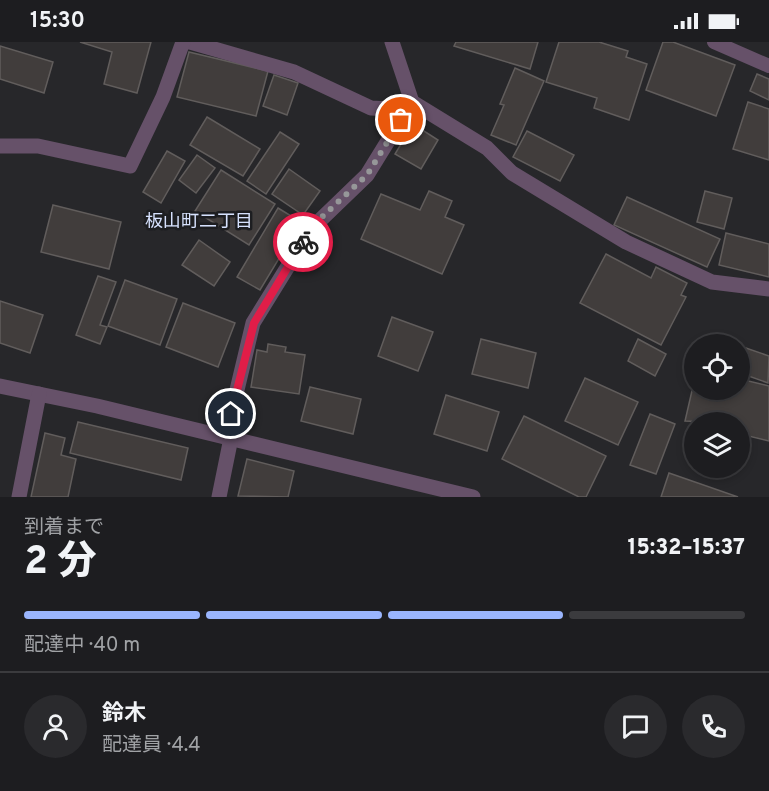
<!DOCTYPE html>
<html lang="ja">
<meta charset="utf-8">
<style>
:root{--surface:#1d1d20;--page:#2a2a2d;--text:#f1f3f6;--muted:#a0a2a5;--line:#3b3b3e;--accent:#9ab5fd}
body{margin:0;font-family:Overpass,"Noto Sans JP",sans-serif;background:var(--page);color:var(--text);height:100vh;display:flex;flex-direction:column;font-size:22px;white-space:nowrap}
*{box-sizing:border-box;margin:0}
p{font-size:20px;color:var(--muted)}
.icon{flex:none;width:33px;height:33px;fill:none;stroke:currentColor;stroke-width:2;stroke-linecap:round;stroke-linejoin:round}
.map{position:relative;height:455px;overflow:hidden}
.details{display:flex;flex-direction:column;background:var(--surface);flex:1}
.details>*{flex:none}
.buttons{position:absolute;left:684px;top:292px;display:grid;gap:12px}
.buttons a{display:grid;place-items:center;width:66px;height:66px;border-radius:50%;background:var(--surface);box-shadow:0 3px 9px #0003,0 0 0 2px var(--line);font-size:30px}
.pin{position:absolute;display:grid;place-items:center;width:51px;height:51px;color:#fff;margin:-26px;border:3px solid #fff;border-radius:50%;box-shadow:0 2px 6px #0007}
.courier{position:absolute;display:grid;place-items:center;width:60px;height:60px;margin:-30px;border:4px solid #e11d48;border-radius:50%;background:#fff;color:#222;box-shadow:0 2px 8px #0007}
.overview em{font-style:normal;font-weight:800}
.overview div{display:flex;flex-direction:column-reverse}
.overview{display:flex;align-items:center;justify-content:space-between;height:102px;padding:0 24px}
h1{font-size:39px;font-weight:800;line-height:45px}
.bar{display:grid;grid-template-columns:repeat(4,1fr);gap:9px 6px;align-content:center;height:72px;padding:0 24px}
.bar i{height:8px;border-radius:4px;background:var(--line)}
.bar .active{background:var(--accent)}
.bar p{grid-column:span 4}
.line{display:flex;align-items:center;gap:15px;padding:0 24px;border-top:2px solid var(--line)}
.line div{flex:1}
.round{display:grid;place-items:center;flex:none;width:63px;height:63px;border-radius:32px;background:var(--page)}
.status{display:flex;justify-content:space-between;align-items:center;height:42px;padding:0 30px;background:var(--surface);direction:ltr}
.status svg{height:16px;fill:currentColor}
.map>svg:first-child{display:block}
</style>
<div class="status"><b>15:30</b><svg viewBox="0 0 49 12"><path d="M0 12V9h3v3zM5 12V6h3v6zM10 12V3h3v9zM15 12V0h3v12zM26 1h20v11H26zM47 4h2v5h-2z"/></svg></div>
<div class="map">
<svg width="769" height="455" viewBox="0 0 769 455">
<rect width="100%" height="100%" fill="#27272a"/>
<g fill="#413d3c" stroke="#615d5c" stroke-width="1.5">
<path d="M80,0H151L137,51L104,42L112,10Z"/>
<path d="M456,0H538L530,27L454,4Z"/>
<path d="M559,0H599L628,9L626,15L647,22L629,78L594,66L597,56L546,40Z"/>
<path d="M663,0H673L735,23L716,74L646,48Z"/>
<path d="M0,4L53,20L44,51L0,37Z"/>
<path d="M189,10L268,29L256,74L177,55Z"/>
<path d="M515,26L544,39L516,103L491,93L504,63L500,62Z"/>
<path d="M757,32L769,37V58L750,49Z"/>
<path d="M274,33L298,41L287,73L263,64Z"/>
<path d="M748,60L769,67V118L733,107Z"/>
<path d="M207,75L260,107L243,134L190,103Z"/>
<path d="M413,82L438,98L421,127L395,112Z"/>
<path d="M527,89L574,113L560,139L513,115Z"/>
<path d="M280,90L299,102L266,152L247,139Z"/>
<path d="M167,109L185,119L161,161L143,150Z"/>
<path d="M197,113L215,126L196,151L179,138Z"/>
<path d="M289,127L320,149L303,173L272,152Z"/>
<path d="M221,128L275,162L249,203L195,169Z"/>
<path d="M429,149L452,159L445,175L464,183L442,232L361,197L381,152L420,168Z"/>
<path d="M705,149L732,156L724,187L697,180Z"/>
<path d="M627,155L720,197L707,225L614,183Z"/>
<path d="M53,163L121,180L109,227L41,210Z"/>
<path d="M278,166L301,180L260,248L237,235Z"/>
<path d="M726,191L769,202V235L719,223Z"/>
<path d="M199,198L230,220L214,244L182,223Z"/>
<path d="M606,212L651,236L656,225L687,241L681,253L686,255L661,303L580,261Z"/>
<path d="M98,234L116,240L100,283L107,285L100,302L76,293Z"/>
<path d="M125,238L177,257L160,303L108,284Z"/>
<path d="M0,259L43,273L30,311L0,301Z"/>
<path d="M183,261L235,281L218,325L166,305Z"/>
<path d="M392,275L433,290L418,329L378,314Z"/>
<path d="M707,293L735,303H704Z"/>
<path d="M481,297L536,311L528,346L472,332Z"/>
<path d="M638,297L666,312L655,334L628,319Z"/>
<path d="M268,302L286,305L285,310L305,313L299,352L251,345L257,308L267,310Z"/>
<path d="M740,304L769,314L768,341L740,331Z"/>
<path d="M585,336L638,360L618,403L565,379Z"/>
<path d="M740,337L769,344V399L740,392V381L685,379L694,340V348H740Z"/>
<path d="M310,345L361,357L353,392L301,379Z"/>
<path d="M446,353L499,370L487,409L434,392Z"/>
<path d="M650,372L675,382L656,432L630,423Z"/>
<path d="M524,374L606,414L586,455H579L502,417Z"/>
<path d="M78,380L188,406L181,438L70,411Z"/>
<path d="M45,391L65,396L61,413L76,417L68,455H31Z"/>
<path d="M247,417L294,429L288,455L238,454Z"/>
<path d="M669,431L738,455H661Z"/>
</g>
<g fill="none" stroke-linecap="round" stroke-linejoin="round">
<path stroke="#665169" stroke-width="14" d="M714,0L769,24"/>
<g stroke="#665169" stroke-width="15">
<path d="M190,0L294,30L371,66L390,67L412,60L367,133L311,187L253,281L226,394"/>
<path d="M392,0L412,60L487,106L512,131L626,200L712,240L769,247"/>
<path d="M0,104H38L130,124L163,55L183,0"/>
<path d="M0,344L97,364L473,455"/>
<path d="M19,455L39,352"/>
<path d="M219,455L231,396"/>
</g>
</g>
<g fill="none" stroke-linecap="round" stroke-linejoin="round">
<path stroke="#969799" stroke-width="6" stroke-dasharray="0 10.8" d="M303,200L322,175L367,133L401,78"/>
<path stroke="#e11d48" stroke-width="8" d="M231,372L254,281L303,200"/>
</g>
<g text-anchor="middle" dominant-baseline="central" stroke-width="5" stroke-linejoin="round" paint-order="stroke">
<g font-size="18" fill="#d6e1fd" stroke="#1d1e21">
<text x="199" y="180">板山町二丁目</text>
</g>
</g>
</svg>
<div class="buttons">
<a><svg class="icon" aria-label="locate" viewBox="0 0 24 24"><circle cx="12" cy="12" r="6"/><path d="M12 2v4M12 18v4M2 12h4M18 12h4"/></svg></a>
<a><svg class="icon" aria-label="layers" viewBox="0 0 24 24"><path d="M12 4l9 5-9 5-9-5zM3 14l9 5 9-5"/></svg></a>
</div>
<div class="pin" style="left:401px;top:78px;background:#ea580c"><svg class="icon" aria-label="bag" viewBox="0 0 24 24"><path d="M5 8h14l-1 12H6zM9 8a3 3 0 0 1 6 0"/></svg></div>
<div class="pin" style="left:231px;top:372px;background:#1f2937"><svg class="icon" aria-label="home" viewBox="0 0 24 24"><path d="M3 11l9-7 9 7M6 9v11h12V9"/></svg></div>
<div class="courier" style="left:303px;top:200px"><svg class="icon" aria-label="bike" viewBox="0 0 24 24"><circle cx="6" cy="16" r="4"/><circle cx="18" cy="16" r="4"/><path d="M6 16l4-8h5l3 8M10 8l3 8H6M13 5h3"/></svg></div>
</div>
<section class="details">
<div class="overview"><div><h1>2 分</h1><p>到着まで</p></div><em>15:32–15:37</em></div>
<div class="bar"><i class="active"></i><i class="active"></i><i class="active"></i><i></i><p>配達中 · 40 m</p></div>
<div class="line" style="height:108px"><a class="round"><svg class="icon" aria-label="person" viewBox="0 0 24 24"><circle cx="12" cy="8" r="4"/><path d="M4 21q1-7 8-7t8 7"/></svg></a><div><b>鈴木</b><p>配達員 · 4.4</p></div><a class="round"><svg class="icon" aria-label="chat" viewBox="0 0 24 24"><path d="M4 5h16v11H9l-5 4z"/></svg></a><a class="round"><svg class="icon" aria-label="phone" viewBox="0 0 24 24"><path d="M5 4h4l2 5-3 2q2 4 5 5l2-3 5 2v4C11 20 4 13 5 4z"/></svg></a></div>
</section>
